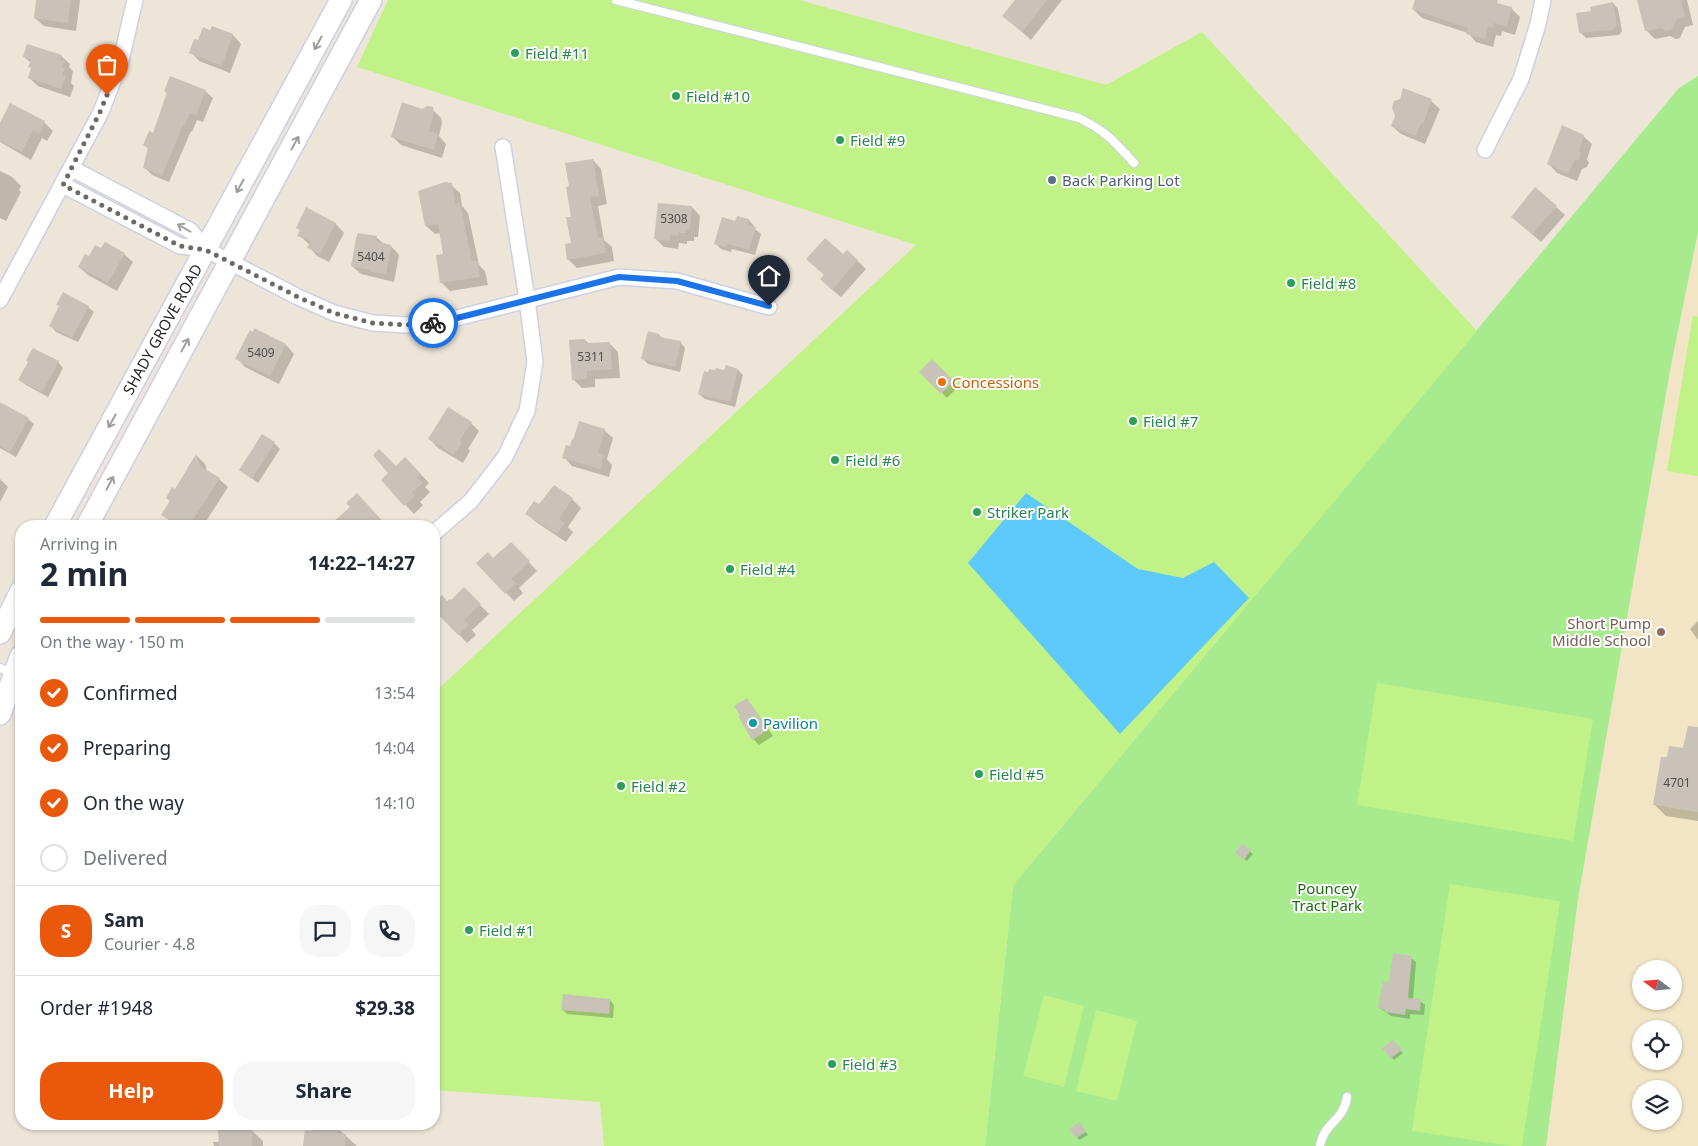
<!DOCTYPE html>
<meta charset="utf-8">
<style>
:root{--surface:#fff;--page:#f6f6f7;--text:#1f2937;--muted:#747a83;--line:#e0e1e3;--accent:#ea580c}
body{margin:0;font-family:"Noto Sans",sans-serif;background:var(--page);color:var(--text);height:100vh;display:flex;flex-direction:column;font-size:19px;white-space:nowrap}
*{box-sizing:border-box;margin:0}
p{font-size:16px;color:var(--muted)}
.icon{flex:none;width:28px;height:28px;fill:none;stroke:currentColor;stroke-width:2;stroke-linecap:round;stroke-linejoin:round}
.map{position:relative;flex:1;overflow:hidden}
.details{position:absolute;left:15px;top:520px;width:425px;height:610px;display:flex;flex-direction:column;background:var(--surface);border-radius:20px;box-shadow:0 1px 4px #0004}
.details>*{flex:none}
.needle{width:32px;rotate:286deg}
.fabs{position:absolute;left:1632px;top:960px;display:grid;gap:10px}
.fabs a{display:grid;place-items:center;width:50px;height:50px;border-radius:50%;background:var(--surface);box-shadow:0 1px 4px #0004;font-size:25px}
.pin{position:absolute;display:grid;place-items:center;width:42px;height:42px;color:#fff;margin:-51px -21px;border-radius:50% 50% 50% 0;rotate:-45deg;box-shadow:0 0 5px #0007}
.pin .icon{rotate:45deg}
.courier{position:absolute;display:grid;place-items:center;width:50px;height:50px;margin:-25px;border:4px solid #1a73e8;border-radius:50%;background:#fff;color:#222;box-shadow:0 1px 6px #0007}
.summary em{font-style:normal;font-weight:700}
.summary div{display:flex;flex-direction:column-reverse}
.summary{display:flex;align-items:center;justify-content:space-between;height:85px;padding:0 25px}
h1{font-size:32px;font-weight:700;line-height:38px}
.bar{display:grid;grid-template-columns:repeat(4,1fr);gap:8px 5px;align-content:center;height:60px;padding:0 25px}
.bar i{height:6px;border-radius:4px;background:var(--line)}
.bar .current{background:var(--accent)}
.bar p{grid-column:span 4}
.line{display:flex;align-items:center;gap:12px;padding:0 25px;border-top:1px solid var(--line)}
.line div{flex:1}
.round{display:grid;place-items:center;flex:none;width:52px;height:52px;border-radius:20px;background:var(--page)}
ol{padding:0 25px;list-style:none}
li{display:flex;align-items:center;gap:15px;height:55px}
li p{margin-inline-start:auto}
li .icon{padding:5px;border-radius:50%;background:var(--accent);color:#fff;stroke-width:4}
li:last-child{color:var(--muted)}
li i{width:28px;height:28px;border:2px solid var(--line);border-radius:50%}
.action{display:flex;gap:10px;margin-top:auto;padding:10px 25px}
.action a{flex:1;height:58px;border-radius:20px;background:var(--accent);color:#fff;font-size:20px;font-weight:700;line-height:58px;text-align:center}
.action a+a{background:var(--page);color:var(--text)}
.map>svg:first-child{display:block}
</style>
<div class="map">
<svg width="1698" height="1146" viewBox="0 0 1698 1146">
<rect width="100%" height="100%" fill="#ede5d8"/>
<path fill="#f1e5c5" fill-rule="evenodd" d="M1698,232V1146H1546L1578,899L1671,365ZM1641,969H1674V1001H1641ZM1641,1029H1674V1061H1641ZM1641,1089H1674V1121H1641Z"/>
<path fill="#a8ea8e" d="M1698,76V232L1671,365L1578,899L1546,1146H985L1013,885L1679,88Z"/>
<g fill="#c0f288">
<path d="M388,0H799L1106,85L1202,32L1477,331L1013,885L985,1146H604L600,1102L434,1090V693L916,245L357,67Z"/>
<path d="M1693,315L1698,317V476L1667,471Z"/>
<path d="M1377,683L1593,719L1573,841L1357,805Z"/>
<path d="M1450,884L1560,901L1522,1146H1512L1412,1131Z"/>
<path d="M1044,995L1084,1006L1064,1087L1023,1076Z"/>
<path d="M1096,1010L1137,1021L1117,1101L1076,1091Z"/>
</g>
<path fill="#5ec9fb" d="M1026,493L1138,569L1183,578L1214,562L1249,598L1120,734L968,563Z"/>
<g fill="#0003">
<path d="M38,0H80L76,31L44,26L35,18Z"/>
<path d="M1016,0H1062L1031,40L1004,16Z"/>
<path d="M1416,0H1478L1511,8L1520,17L1515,35L1502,31L1501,36L1496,35L1493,47L1476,42L1468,33L1422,18L1413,9Z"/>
<path d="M1638,0H1687L1693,25L1685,27L1680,38L1676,39L1670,36L1655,39L1646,30Z"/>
<path d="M1613,3L1618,9L1622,31L1619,35L1586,38L1580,32L1592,12Z"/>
<path d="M213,27L233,35L241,44L230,73L199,61L191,52L199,42L211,32Z"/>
<path d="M61,56L70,64L69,67L73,71L71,83L74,86L70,97L38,86L29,78L32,69L31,63L24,57Z"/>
<path d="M165,91H205L213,98L203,122L197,120L192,132L191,131L169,182L152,175L144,167L149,149L144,145L154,135L168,94Z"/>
<path d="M1431,101L1440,109L1425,144L1401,134L1392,126Z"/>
<path d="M432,109L441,118L442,123L439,136L446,144L442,158L401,145L393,137L422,110Z"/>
<path d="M44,122L53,131L47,141L42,138L31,160L0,142V126Z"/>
<path d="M1583,136L1592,144L1587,159L1589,163L1587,167L1582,169L1577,181L1557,173L1549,164Z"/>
<path d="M593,160L601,169L607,204L598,206L604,240L612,247L614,261L577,268L568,259L572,244L570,187Z"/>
<path d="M0,171L12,177L21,186L19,190L21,192L6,221L0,218Z"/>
<path d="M451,185L460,193L462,206L468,213L479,265L485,271L488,285L450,291L441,282L444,255L440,233L435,234L426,226Z"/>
<path d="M692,207L700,216L698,237H694V241H687V244L679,243L678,249L664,247L656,239Z"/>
<path d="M1556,207L1565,215L1541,242L1512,217Z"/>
<path d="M307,209L336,224L344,233L329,262L317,256L309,247L310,245L299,235Z"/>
<path d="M749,220L754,226V228L761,234L755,255L732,249L731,252L721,249L716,244L736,223Z"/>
<path d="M376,237L383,243L391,246L399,255L394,282L361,274L352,266Z"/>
<path d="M847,251L866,269L841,297L830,288L843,256Z"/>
<path d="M124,254L133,262L117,291L88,275L79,267L89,258Z"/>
<path d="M60,307H88L94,312L78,342L56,332L51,326Z"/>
<path d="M255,330L286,345L294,354L279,384L245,367L237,358Z"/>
<path d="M659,335L663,339L680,342L685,348L680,372L648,364L643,359Z"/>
<path d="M585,340L589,344L609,343L618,352L620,378L595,379V387L582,388L573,379Z"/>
<path d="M932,361L958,387L947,398L921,372Z"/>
<path d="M58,362L63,368L48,397L26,385L20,380Z"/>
<path d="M726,367L738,370L743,375L735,407L705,399L699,394L725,372Z"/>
<path d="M0,412L28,419L34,424L16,457L0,448Z"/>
<path d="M471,423L479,431L468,449L470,451L463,463L438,448L430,439Z"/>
<path d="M604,430L613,438L607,459L612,465L609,477L572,466L564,457L571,448Z"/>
<path d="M274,443L280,449L258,483L240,470Z"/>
<path d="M197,456L205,464L207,471L219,479L228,487L203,526H176L163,515Z"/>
<path d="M396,467H414L429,483L425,487L430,492L420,502L423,505L414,514L382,480Z"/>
<path d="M0,479L8,487L0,502Z"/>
<path d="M554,487L572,499L581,508L568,527L573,532L566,542L536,522L527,513L539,506Z"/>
<path d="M365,503L386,526H332L352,508Z"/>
<path d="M511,543L537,571L519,588L523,593L514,601L477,563L493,559Z"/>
<path d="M464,589L489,614L472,630L476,635L467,643L434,608V604L442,597L448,603L451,602Z"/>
<path d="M1698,621V640L1690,629Z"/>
<path d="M747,699L773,736L759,745L753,739Z"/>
<path d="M1698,729V821L1666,816L1655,805L1668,759L1684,749Z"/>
<path d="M1242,845L1253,854L1247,861L1239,855Z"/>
<path d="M1411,958L1416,962L1413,1000L1420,1001L1425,1005L1424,1015L1410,1014V1019L1391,1016L1380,1008L1390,983Z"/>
<path d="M610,1000L614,1005L613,1018L567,1014L562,1009Z"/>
<path d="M1395,1044L1403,1053L1394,1060L1384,1048Z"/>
<path d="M1082,1126L1088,1135L1079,1140L1071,1129Z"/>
<path d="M337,1128L357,1146H304L313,1132Z"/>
<path d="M251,1130L263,1141V1146H214L213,1142H220Z"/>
</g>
<g fill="#c8c2b8">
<path d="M36,0H71L68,23L34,18Z"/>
<path d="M1015,0H1047L1022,32L1002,16Z"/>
<path d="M1415,0H1498L1497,3L1512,7L1507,27L1494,23L1493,28L1488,27L1485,39L1466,34L1468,28L1412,9Z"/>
<path d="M1637,0H1681L1685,17L1677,19L1672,29L1666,31L1661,28L1645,31Z"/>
<path d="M1613,2L1617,25L1613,30L1579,33L1576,13L1591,11L1590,7Z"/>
<path d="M212,26L233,34L222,66L189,53L194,39L198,40L203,27L210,30Z"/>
<path d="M27,44L62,55L60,60L65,61L62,67L65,68L62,75L66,76L61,89L28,78L31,68L28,67L31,60L23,57Z"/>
<path d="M170,76L206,90L196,115L190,113L185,125H183L162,176L143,168L148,147L143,145L149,131L153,133L167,92L164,91Z"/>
<path d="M1403,88L1432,99L1423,124L1421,123L1416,136L1391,126L1395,116L1392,108L1394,101L1400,99Z"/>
<path d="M402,102L422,109L427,106L433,107L434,113L429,131L438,134L434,150L391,137Z"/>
<path d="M10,103L45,121L39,133L33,131L22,152L0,141V123Z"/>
<path d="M1562,125L1584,135L1579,150L1581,153L1579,159L1574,161L1568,174L1547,164Z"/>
<path d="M593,159L599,196L590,197L598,238L603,237L606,253L567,260L565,244L571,243L566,217H571L566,187L569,186L565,163Z"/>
<path d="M445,182L452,183L455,204L460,203L472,261H477L480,277L440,283L436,255L443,254L438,224L425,226L418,191Z"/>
<path d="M1535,187L1557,206L1532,234L1511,217Z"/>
<path d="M658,203L692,206L690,229H686V233H679V236L670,235V241L654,239Z"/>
<path d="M306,207L336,223L320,254L307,248L310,241L297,236L300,230L296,228Z"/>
<path d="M737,216L749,219L748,225L756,227L749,250L727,244L726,247L714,244L722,217L735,221Z"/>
<path d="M358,233L377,236L376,241L391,245L386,274L371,272V270L351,266L356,238Z"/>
<path d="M825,238L843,254L847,250L858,260L832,290L820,279L824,275L806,259Z"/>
<path d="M105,242L125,253L108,283L78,267L85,254L89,256L95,245L101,248Z"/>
<path d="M63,292L89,306L72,338L49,326L59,306L56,305Z"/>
<path d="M254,328L286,344L270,376L235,359L250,330L253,332Z"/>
<path d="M648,331L659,334V337L681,341L675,367L641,359Z"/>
<path d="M585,339L586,343L610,342L612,369L587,371V379L572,380L569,340Z"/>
<path d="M33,348L59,361L42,392L18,380L28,362L26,360Z"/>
<path d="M932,359L954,381L941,394L919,372Z"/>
<path d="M726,365L738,369L730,402L698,394L704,371L708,372L709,369L715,370L716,368L724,370Z"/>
<path d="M0,402L29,418L10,452L0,446Z"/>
<path d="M448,407L472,422L460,440L462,442L454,455L428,439Z"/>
<path d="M579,421L605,429L598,453L604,455L600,469L562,458L566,445L570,446L572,439L573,440Z"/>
<path d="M262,434L275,442L252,479L239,470Z"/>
<path d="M379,449L396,466L405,457L421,474L417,478L423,483L412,492L415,496L404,506L381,480L388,473L373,455Z"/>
<path d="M196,454L200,466L220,478L189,526H180L161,515L170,501L166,498L172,487L175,489Z"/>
<path d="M554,485L573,498L559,519L565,523L557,534L525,514L534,501L539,504Z"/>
<path d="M357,493L387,526H329L350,507L346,503Z"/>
<path d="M511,542L530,561L511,579L516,583L505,594L476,563L488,552L493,558Z"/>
<path d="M464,587L481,604L464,620L469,625L458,635L434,610V602L442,595L447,601L450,599L451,600Z"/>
<path d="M747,698L768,730L752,740L738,716L740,715L734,706Z"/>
<path d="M1688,726L1698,727V812L1653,805L1661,757H1667L1669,746L1683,748Z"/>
<path d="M1242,844L1251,850L1244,860L1235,853Z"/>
<path d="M1393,953L1412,956L1408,998L1421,999L1420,1011L1406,1009L1405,1015L1385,1012V1010L1378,1008L1383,981L1389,982Z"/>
<path d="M563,994L610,999L609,1014L561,1010Z"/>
<path d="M1393,1040L1402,1050L1391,1058L1382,1048Z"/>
<path d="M1080,1122L1086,1132L1076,1138L1069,1129Z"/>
<path d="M312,1124L338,1127L337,1133L346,1134L345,1146H303L305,1130L312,1131Z"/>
<path d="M252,1128V1146H219L218,1130Z"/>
</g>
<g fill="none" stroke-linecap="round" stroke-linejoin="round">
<defs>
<g id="lane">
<path d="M616,0L1079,118C1107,132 1114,141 1134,163"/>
<path d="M0,668L14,673"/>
<path d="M1320,1146C1324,1122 1344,1121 1347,1097"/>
</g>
<g id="street">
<path d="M1485,150L1521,79L1538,24L1543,0"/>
<path d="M63,185L180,246L205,249L191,231L71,168"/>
<path d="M205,249L298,297L334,313L373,323L406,325L445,321L619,277L677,281L769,307"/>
<path d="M0,300L101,112L121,60L135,0"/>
<path d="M434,533L471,501L505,457L527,411L535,362L527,299L503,147"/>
</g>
<g id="secondary">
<path d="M55,526L341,0"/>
<path d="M87,526L371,0"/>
<path d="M0,633L21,591"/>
<path d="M0,714L21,656"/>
</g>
</defs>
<use href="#lane" stroke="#cdd0e3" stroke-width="10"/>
<use href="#street" stroke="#cdd0e3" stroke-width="18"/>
<use href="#secondary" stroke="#cdd0e3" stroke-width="24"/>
<use href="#lane" stroke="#fff" stroke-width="8"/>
<use href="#street" stroke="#fff" stroke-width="15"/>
<use href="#secondary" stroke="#fff" stroke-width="21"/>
</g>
<defs><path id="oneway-shaft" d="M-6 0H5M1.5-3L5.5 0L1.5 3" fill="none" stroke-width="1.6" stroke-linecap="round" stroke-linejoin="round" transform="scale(1.25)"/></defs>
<g stroke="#9e9e9e">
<use href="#oneway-shaft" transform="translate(318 43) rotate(119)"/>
<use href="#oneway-shaft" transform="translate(295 143) rotate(-61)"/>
<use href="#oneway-shaft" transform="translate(240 186) rotate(119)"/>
<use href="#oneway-shaft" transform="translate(184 228) rotate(-150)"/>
<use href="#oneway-shaft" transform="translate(185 345) rotate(-61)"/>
<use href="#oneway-shaft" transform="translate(112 421) rotate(119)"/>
<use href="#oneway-shaft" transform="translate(110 483) rotate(-62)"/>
</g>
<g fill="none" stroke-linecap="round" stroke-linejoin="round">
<path stroke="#6d6a66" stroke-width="5" stroke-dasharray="0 9" d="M107,95L100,112L63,185L180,246L206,250L298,297L334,313L373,323L406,325L433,323"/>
<path stroke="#1a73e8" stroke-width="6" d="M433,323L445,321L619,277L677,281L769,306"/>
</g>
<g fill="#2e9e5b" stroke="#fff" stroke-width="2">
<circle cx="515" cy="53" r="5"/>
<circle cx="676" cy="96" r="5"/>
<circle cx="840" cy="140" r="5"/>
<circle cx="1291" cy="283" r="5"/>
<circle cx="1133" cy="421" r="5"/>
<circle cx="835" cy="460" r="5"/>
<circle cx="977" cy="512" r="5"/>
<circle cx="730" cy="569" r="5"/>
<circle cx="979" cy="774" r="5"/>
<circle cx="621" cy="786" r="5"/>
<circle cx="469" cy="930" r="5"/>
<circle cx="832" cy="1064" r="5"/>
</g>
<circle fill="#5c6f8a" stroke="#fff" stroke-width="2" cx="1052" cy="180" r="5"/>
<circle fill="#e8710a" stroke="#fff" stroke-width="2" cx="942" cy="382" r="5"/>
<circle fill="#8d6e63" stroke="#fff" stroke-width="2" cx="1661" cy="632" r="5"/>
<circle fill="#0f9aa8" stroke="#fff" stroke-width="2" cx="753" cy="723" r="5"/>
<g text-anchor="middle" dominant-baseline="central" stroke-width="4" stroke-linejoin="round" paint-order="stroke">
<g font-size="12" fill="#504e4c">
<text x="674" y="218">5308</text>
<text x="371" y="256">5404</text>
<text x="261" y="352">5409</text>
<text x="591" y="356">5311</text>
<text x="1677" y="782">4701</text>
</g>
<g font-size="15" fill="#27864d" stroke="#fff" text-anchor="start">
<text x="525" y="53">Field #11</text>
<text x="686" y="96">Field #10</text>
<text x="850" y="140">Field #9</text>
<text x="1301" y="283">Field #8</text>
<text x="1143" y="421">Field #7</text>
<text x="845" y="460">Field #6</text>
<text x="987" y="512">Striker Park</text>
<text x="740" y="569">Field #4</text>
<text x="989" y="774">Field #5</text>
<text x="631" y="786">Field #2</text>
<text x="479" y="930">Field #1</text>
<text x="842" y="1064">Field #3</text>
</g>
<g font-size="15" fill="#4e5e75" stroke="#fff" text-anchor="start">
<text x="1062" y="180">Back Parking Lot</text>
</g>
<g font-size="15" fill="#282828" stroke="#fff">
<text transform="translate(162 329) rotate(-61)">SHADY GROVE ROAD</text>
</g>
<g font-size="15" fill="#c56008" stroke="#fff" text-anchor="start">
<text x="952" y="382">Concessions</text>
</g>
<g font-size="15" fill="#785e54" stroke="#fff" text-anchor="end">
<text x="1651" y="623">Short Pump<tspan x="1651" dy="17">Middle School</tspan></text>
</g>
<g font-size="15" fill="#0d838f" stroke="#fff" text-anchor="start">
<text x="763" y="723">Pavilion</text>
</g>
<g font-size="15" fill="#206c12" stroke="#fff">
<text x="1327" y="888">Pouncey<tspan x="1327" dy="17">Tract Park</tspan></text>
</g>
</g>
</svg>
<div class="fabs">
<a><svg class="needle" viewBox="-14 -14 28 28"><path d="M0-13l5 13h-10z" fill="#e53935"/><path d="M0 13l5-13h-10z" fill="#747a83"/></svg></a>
<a><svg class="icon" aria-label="locate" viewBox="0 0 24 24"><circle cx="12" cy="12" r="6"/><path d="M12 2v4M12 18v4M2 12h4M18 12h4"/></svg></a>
<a><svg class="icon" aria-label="layers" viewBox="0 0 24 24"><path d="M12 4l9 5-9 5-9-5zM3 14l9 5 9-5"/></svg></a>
</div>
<div class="pin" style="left:107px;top:95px;background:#ea580c"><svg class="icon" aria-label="bag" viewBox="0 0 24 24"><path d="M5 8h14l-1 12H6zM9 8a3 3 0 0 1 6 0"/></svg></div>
<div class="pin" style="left:769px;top:306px;background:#1f2937"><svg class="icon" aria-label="home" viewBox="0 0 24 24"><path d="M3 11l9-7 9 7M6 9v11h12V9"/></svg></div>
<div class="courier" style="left:433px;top:323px"><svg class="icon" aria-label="bike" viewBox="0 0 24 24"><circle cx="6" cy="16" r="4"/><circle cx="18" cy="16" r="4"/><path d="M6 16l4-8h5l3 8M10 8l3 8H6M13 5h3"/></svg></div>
<section class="details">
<div class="summary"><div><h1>2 min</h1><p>Arriving in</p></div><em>14:22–14:27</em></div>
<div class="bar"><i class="current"></i><i class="current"></i><i class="current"></i><i></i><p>On the way · 150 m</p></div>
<ol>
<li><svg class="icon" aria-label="check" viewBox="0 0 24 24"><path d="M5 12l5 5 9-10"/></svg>Confirmed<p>13:54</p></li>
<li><svg class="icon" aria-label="check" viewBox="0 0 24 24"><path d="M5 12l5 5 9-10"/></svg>Preparing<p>14:04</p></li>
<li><svg class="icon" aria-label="check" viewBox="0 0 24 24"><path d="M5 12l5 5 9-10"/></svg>On the way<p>14:10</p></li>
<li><i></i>Delivered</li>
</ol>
<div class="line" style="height:90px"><b class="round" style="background:var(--accent);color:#fff">S</b><div><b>Sam</b><p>Courier · 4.8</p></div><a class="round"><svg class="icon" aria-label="chat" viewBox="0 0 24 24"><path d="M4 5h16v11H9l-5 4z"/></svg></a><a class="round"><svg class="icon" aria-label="phone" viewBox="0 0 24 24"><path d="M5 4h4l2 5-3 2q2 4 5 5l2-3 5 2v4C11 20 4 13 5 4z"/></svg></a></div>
<div class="line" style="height:65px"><div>Order #1948</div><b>$29.38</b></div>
<div class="action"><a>Help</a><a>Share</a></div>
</section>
</div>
